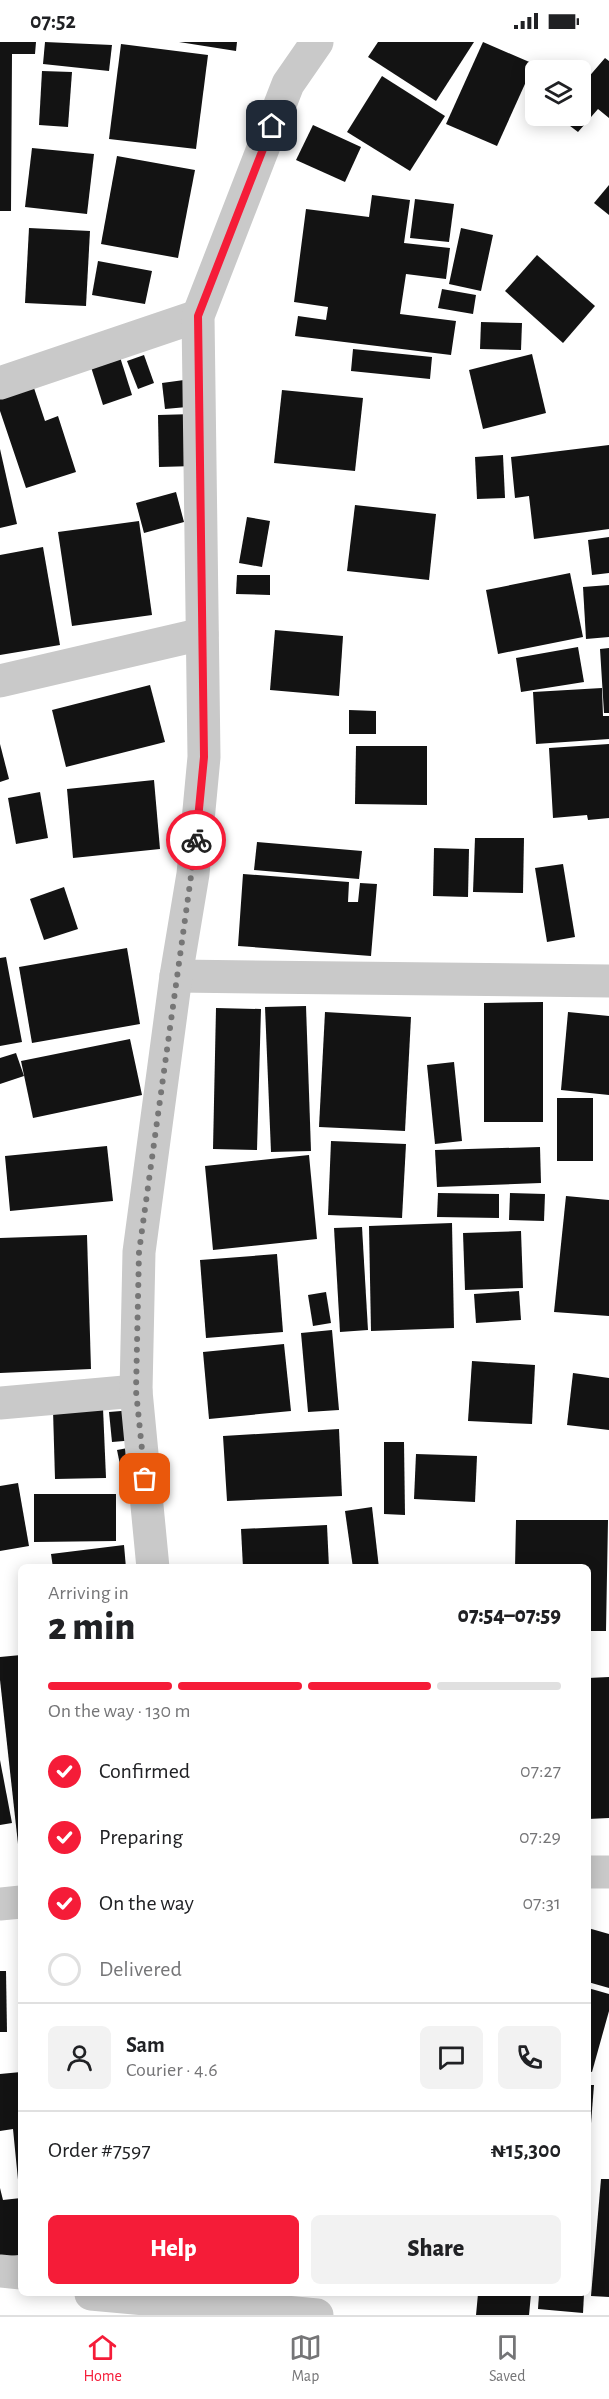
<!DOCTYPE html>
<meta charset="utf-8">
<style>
:root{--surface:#fff;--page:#f2f2f2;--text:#202124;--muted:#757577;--line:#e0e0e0;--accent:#f51c38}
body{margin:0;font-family:"Alegreya Sans",sans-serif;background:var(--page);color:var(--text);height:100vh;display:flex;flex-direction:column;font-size:22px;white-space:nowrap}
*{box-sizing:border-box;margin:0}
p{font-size:20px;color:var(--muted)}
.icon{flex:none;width:33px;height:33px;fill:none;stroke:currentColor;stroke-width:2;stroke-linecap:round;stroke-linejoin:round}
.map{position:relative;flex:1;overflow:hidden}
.side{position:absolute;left:18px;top:1522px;width:573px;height:732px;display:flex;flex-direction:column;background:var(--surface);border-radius:9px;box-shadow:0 3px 15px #0003}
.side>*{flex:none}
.buttons{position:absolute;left:525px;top:18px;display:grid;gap:12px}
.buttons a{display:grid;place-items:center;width:66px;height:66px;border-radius:9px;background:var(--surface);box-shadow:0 3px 15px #0003;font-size:30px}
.pin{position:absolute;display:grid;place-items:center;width:51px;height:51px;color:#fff;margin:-26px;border-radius:12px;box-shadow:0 3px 9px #0006}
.courier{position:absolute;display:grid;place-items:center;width:60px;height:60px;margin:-30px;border:4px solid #f51c38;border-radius:50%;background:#fff;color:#222;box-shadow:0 2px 8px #0007}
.head em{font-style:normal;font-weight:800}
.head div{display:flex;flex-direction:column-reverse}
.head{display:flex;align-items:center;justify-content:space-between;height:102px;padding:0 30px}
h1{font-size:39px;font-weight:800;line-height:45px}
.bar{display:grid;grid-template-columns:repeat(4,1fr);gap:9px 6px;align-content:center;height:72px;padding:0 30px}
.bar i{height:8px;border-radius:4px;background:var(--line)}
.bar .active{background:var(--accent)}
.bar p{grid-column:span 4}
.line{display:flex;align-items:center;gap:15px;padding:0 30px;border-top:2px solid var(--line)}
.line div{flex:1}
.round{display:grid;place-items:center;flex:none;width:63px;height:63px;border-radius:9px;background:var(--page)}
ol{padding:0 30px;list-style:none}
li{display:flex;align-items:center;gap:18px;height:66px}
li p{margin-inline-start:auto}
li .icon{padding:6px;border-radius:50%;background:var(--accent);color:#fff;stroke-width:4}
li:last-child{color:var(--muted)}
li i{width:33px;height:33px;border:3px solid var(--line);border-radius:50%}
.button{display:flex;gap:12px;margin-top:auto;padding:12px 30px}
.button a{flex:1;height:69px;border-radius:9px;background:var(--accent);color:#fff;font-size:24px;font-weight:800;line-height:69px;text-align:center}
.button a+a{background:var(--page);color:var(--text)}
.status{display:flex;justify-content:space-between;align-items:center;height:42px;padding:0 30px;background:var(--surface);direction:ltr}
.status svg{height:16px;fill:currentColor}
.tab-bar{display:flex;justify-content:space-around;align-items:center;height:84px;border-top:2px solid var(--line);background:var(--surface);font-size:16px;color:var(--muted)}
.tab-bar a{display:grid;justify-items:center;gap:3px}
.tab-bar .active{color:var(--accent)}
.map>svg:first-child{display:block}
</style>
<div class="status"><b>07:52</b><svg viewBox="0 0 49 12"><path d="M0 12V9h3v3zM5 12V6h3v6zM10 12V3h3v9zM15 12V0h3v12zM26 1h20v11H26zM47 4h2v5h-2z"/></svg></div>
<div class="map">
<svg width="609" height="2273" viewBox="0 0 609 2273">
<rect width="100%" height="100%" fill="#fff"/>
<g fill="#131313">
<path d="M0,0H36L35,12H12L11,169H0Z"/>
<path d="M45,0L112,3L109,29L43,22Z"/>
<path d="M179,0H237L236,9Z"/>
<path d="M378,0H474L436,59L368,15Z"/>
<path d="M483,0L534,22L497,104L446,82Z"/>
<path d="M121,2L208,13L196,107L109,97Z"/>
<path d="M605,16L609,19V76L598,67L578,90L557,74H580V45Z"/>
<path d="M42,29L72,30L68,85L39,83Z"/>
<path d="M382,34L445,74L410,129L347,90Z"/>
<path d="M313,83L361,105L345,140L296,118Z"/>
<path d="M32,106L94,112L87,172L25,165Z"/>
<path d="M117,114L195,128L178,216L101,202Z"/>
<path d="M609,143V173L594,161Z"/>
<path d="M372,153L410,158L404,201L450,206L446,237L406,232L400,272L456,279L451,313L295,294L298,274L326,278L328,265L294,260L306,167L369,175Z"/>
<path d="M415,157L454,162L449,200L410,196Z"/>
<path d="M29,186L90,189L86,264L25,261Z"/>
<path d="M461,186L493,193L481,249L449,242Z"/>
<path d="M537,213L595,264L563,301L505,249Z"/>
<path d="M98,219L152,229L145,262L92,253Z"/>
<path d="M442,247L476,253L473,272L438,266Z"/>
<path d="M481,280L522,281L521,308L480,307Z"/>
<path d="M353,307L432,315L430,337L351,329Z"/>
<path d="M532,312L546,371L483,387L469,328Z"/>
<path d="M144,313L154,341L138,347L127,319Z"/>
<path d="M120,315L132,353L103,363L91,325Z"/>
<path d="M184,338L187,365L165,367L162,341Z"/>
<path d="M33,343L45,379L58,374L76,430L26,446L0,369V354Z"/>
<path d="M282,348L363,356L355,429L274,421Z"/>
<path d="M194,372L195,424L159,425L158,373Z"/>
<path d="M609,403V487L534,497L529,454L515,456L511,415Z"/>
<path d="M0,407L17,482L0,486Z"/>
<path d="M503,413L505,456L477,457L475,415Z"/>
<path d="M176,450L184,480L144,491L136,461Z"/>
<path d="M355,463L436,472L429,538L347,529Z"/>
<path d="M247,475L270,479L262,525L239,521Z"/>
<path d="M139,479L152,573L72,584L58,490Z"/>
<path d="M609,495V531L592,533L588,498Z"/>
<path d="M43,505L60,603L0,613V513Z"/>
<path d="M570,531L583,595L498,612L486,548Z"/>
<path d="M237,533H270V553L236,552Z"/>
<path d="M609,543V595L586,597L583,545Z"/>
<path d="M275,588L343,594L339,654L270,648Z"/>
<path d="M578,605L584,640L521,650L516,616Z"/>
<path d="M609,606V671H604L600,607Z"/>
<path d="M150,643L165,700L66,725L52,668Z"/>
<path d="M602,646L603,674H609V697L536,702L533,650Z"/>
<path d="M349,668L376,669V692H349Z"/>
<path d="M0,702L9,737L0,740Z"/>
<path d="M609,702V776L588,778L587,773L553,776L549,706Z"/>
<path d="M356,704H427V763L355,762Z"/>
<path d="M154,738L160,807L73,816L67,747Z"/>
<path d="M40,750L48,796L16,802L8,756Z"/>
<path d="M475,796H524L523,851L473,850Z"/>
<path d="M257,800L362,809L359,837L254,828Z"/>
<path d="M434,806L469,807L468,855L433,854Z"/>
<path d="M563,822L575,895L547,900L535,826Z"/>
<path d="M243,832L349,840L348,860H358L360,841L377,842L371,914L238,904Z"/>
<path d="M64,845L78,887L44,898L30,857Z"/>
<path d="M127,906L140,982L32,1001L19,925Z"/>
<path d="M6,915L22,1000L0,1004V916Z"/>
<path d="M543,960V1080H484V961Z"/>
<path d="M306,964L311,1109L271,1110L265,965Z"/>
<path d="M216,966L261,967L257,1108L213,1107Z"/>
<path d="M325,970L411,975L405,1089L319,1085Z"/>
<path d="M568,970L609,974V1053L561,1048Z"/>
<path d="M130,997L142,1053L33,1076L21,1019Z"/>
<path d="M16,1011L24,1034L0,1042V1016Z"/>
<path d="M454,1020L462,1099L435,1102L427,1023Z"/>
<rect x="557" y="1056" width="36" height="63"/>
<path d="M331,1099L406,1102L402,1176L328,1173Z"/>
<path d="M107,1104L113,1159L10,1169L5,1114Z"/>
<path d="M540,1105L541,1141L437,1145L435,1108Z"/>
<path d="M309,1113L317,1197L213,1208L205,1124Z"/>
<path d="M438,1151L499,1152V1176L437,1175Z"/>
<path d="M510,1151L545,1152L544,1179L509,1178Z"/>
<path d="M566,1154L609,1158V1274L554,1270Z"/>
<path d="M452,1181L454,1286L371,1289L369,1184Z"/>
<path d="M362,1185L368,1288L340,1290L334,1186Z"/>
<path d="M521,1189L523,1246L465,1248L463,1191Z"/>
<path d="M87,1193L91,1327L0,1331V1196Z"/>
<path d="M277,1212L283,1290L206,1296L200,1218Z"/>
<path d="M519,1249L521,1278L476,1281L474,1252Z"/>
<path d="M326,1250L331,1281L313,1284L308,1253Z"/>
<path d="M332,1288L339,1368L308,1370L301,1291Z"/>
<path d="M284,1302L291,1369L209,1377L203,1310Z"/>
<path d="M472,1319L535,1323L532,1382L468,1379Z"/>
<path d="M573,1331L609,1336V1388L567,1383Z"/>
<path d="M103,1366L106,1436L55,1437L53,1368Z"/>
<path d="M133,1368L136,1398L112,1400L109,1370Z"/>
<path d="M339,1387L342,1454L227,1459L223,1394Z"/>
<path d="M384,1400H404L405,1473L384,1472Z"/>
<path d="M133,1405L140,1439L124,1442L117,1408Z"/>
<path d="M416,1412L477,1414L475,1460L414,1457Z"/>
<path d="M18,1441L29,1504L0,1509V1444Z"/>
<path d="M34,1452H116V1499L34,1500Z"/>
<path d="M372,1465L379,1526H353L345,1469Z"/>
<path d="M516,1478H608L606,1589H588V1526H515Z"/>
<path d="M327,1483L329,1526H243L241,1487Z"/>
<path d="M124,1503L126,1526H53L51,1512Z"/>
<path d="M21,1613V1811H19L0,1638V1615Z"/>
<path d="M609,1635V1776L588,1777V1636Z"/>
<path d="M0,1718L12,1781L0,1783Z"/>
<path d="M588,1886L609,1892V1946L588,1940Z"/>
<path d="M0,1929H6L7,1990H0Z"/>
<path d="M588,1946L609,1952V1969L592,2030L588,2029Z"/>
<path d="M21,2030V2148H19L13,2087L0,2089V2032Z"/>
<path d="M588,2043H594L590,2094L588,2093Z"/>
<path d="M601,2137H609V2255L591,2254Z"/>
<path d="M0,2146L3,2158L21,2156V2213L0,2215Z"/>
<path d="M478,2252H531L529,2273H476Z"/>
<path d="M539,2252H584L583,2271L538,2267Z"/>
</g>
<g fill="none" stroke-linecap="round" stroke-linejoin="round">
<g stroke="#c9c9c9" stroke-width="33">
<path d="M0,341L198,274"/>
<path d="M0,639L202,592"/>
<path d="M176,934L609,939"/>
<path d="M0,1361L136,1349"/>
<path d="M153,1526L136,1349L139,1210L176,934L193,832L204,715L198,274L288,42L317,0"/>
<path d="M588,1830H609"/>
<path d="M0,1862L21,1860"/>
<path d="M0,2229L21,2231"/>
<path d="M91,2252L317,2273"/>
</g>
</g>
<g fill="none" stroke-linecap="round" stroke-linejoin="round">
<path stroke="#767676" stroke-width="6" stroke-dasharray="0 10.8" d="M145,1437L136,1349L139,1210L196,798"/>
<path stroke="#f51c38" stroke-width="8" d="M196,798L204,715L198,274L272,84"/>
</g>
</svg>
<div class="buttons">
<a><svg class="icon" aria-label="layers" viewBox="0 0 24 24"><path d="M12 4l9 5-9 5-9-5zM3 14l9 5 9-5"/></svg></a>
</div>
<div class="pin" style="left:145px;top:1437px;background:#ea580c"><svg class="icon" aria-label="bag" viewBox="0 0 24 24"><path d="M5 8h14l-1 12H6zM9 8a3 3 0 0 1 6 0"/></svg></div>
<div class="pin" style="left:272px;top:84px;background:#1f2937"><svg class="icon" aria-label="home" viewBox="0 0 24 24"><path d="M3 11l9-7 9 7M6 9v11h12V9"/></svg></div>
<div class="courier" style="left:196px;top:798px"><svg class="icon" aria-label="bike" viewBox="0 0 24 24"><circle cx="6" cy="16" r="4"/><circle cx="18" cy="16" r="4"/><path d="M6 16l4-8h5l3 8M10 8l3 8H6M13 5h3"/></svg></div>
<section class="side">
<div class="head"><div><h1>2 min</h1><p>Arriving in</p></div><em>07:54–07:59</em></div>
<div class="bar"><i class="active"></i><i class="active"></i><i class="active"></i><i></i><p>On the way · 130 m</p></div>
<ol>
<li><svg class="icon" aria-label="check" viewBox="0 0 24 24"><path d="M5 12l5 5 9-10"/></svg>Confirmed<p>07:27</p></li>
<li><svg class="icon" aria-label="check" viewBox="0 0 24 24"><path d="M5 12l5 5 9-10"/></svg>Preparing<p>07:29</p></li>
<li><svg class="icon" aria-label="check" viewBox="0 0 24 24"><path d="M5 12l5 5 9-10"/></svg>On the way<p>07:31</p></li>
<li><i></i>Delivered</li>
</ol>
<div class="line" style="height:108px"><a class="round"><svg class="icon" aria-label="person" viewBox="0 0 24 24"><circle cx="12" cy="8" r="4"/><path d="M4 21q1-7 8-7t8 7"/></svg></a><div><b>Sam</b><p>Courier · 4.6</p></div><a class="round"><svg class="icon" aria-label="chat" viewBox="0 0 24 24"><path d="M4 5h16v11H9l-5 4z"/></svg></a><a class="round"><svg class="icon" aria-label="phone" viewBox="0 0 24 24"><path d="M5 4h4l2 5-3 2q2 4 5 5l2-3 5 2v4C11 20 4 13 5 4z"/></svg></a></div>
<div class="line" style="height:78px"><div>Order #7597</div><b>₦15,300</b></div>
<div class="button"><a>Help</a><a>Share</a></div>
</section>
</div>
<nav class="tab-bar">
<a class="active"><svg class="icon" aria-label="home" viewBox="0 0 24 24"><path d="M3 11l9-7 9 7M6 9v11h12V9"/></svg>Home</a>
<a><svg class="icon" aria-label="map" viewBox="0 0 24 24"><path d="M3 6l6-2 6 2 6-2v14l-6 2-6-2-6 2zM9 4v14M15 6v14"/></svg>Map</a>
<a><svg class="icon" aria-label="saved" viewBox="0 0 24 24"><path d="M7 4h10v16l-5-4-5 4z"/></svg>Saved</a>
</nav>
